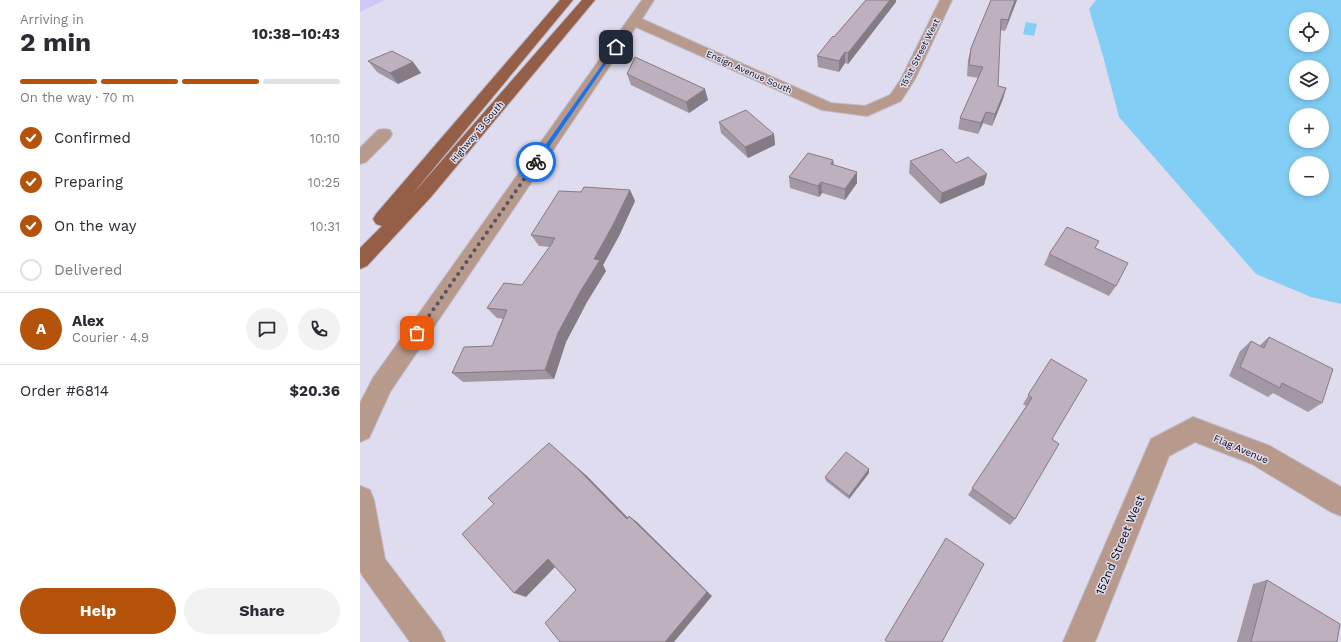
<!DOCTYPE html>
<meta charset="utf-8">
<style>
:root{--surface:#fff;--page:#f2f2f3;--text:#2b2b33;--muted:#7c7c81;--line:#e1e1e2;--accent:#b45309}
body{margin:0;font-family:"Work Sans",sans-serif;background:var(--page);color:var(--text);height:100vh;display:flex;flex-direction:column;font-size:15px;white-space:nowrap}
*{box-sizing:border-box;margin:0}
p{font-size:13px;color:var(--muted)}
.icon{flex:none;width:22px;height:22px;fill:none;stroke:currentColor;stroke-width:2;stroke-linecap:round;stroke-linejoin:round}
.map{position:relative;flex:1;overflow:hidden}
.panel{display:flex;flex-direction:column;background:var(--surface);width:360px}
.panel>*{flex:none}
.buttons{position:absolute;left:929px;top:12px;display:grid;gap:8px}
.buttons a{display:grid;place-items:center;width:40px;height:40px;border-radius:50%;background:var(--surface);box-shadow:0 2px 6px #0003;font-size:20px}
.pin{position:absolute;display:grid;place-items:center;width:34px;height:34px;color:#fff;margin:-17px;border-radius:8px;box-shadow:0 2px 6px #0006}
.courier{position:absolute;display:grid;place-items:center;width:40px;height:40px;margin:-20px;border:3px solid #1a73e8;border-radius:50%;background:#fff;color:#222;box-shadow:0 1px 5px #0007}
.summary em{font-style:normal;font-weight:700}
.summary div{display:flex;flex-direction:column-reverse}
.summary{display:flex;align-items:center;justify-content:space-between;height:68px;padding:0 20px}
h1{font-size:26px;font-weight:700;line-height:30px}
.bar{display:grid;grid-template-columns:repeat(4,1fr);gap:6px 4px;align-content:center;height:48px;padding:0 20px}
.bar i{height:5px;border-radius:3px;background:var(--line)}
.bar .selected{background:var(--accent)}
.bar p{grid-column:span 4}
.line{display:flex;align-items:center;gap:10px;padding:0 20px;border-top:1px solid var(--line)}
.line div{flex:1}
.round{display:grid;place-items:center;flex:none;width:42px;height:42px;border-radius:21px;background:var(--page)}
ol{padding:0 20px;list-style:none}
li{display:flex;align-items:center;gap:12px;height:44px}
li p{margin-inline-start:auto}
li .icon{padding:4px;border-radius:50%;background:var(--accent);color:#fff;stroke-width:4}
li:last-child{color:var(--muted)}
li i{width:22px;height:22px;border:2px solid var(--line);border-radius:50%}
.primary-button{display:flex;gap:8px;margin-top:auto;padding:8px 20px}
.primary-button a{flex:1;height:46px;border-radius:24px;background:var(--accent);color:#fff;font-size:16px;font-weight:700;line-height:46px;text-align:center}
.primary-button a+a{background:var(--page);color:var(--text)}
main{display:flex;flex:1;min-height:0}
.map>svg:first-child{display:block}
</style>
<main>
<section class="panel">
<div class="summary"><div><h1>2 min</h1><p>Arriving in</p></div><em>10:38–10:43</em></div>
<div class="bar"><i class="selected"></i><i class="selected"></i><i class="selected"></i><i></i><p>On the way · 70 m</p></div>
<ol>
<li><svg class="icon" aria-label="check" viewBox="0 0 24 24"><path d="M5 12l5 5 9-10"/></svg>Confirmed<p>10:10</p></li>
<li><svg class="icon" aria-label="check" viewBox="0 0 24 24"><path d="M5 12l5 5 9-10"/></svg>Preparing<p>10:25</p></li>
<li><svg class="icon" aria-label="check" viewBox="0 0 24 24"><path d="M5 12l5 5 9-10"/></svg>On the way<p>10:31</p></li>
<li><i></i>Delivered</li>
</ol>
<div class="line" style="height:72px"><b class="round" style="background:var(--accent);color:#fff">A</b><div><b>Alex</b><p>Courier · 4.9</p></div><a class="round"><svg class="icon" aria-label="chat" viewBox="0 0 24 24"><path d="M4 5h16v11H9l-5 4z"/></svg></a><a class="round"><svg class="icon" aria-label="phone" viewBox="0 0 24 24"><path d="M5 4h4l2 5-3 2q2 4 5 5l2-3 5 2v4C11 20 4 13 5 4z"/></svg></a></div>
<div class="line" style="height:52px"><div>Order #6814</div><b>$20.36</b></div>
<div class="primary-button"><a>Help</a><a>Share</a></div>
</section>
<div class="map">
<svg width="981" height="642" viewBox="0 0 981 642">
<rect width="100%" height="100%" fill="#dfdcef"/>
<path fill="#cec8f4" d="M0,0H25L0,12Z"/>
<g fill="#83cef5" fill-rule="evenodd">
<path d="M736,0H981V304L951,297L896,274L759,117L743,56L729,9ZM936,19H962V45H936ZM936,67H962V93H936ZM936,115H962V141H936ZM936,163H962V189H936Z"/>
<path d="M666,22L677,24L674,36L663,34Z"/>
</g>
<g fill="none" stroke-linecap="round" stroke-linejoin="round">
<defs>
<g id="minor">
<path d="M282,0H294L282,19L471,103L505,106L530,95L541,79L580,0H592L555,79L541,101L507,116L462,110L276,27L30,392L9,438L0,442V403L13,378Z"/>
<path d="M24,129L30,130L32,134L30,138L6,162L0,164V148L18,130Z"/>
<path d="M833,417L910,446L981,487V516L971,512L892,464L835,442L809,456L735,642H703L791,439Z"/>
<path d="M0,486L10,490L14,500L25,559L80,631L85,642H50L2,575L0,571Z"/>
</g>
<path id="major" d="M200,0H213L50,197L222,0H235L71,197L7,266L0,269V248L22,226L16,224L13,219L16,214Z"/>
</defs>
<use href="#minor" stroke="#bdbbcb" stroke-width="2"/>
<use href="#major" stroke="#bdbbcb" stroke-width="2"/>
<use href="#minor" fill="#b89a8c" fill-rule="evenodd"/>
<use href="#major" fill="#945f46" fill-rule="evenodd"/>
</g>
<g fill="#a397a3">
<path d="M506,0H536V2L488,64L485,63L479,72L458,67L457,56Z"/>
<path d="M631,0H657L645,31L640,30L638,86L646,88L643,99L632,126L623,123L618,134L598,129L600,118L618,78L607,76L608,60L611,48Z"/>
<path d="M8,61L53,62L61,73L38,84L17,72Z"/>
<path d="M267,74L348,100L329,113L271,85Z"/>
<path d="M359,122L414,134L415,145L388,158L361,133Z"/>
<path d="M473,160L474,165L497,172V183L485,200L462,193L459,197L430,188L429,177Z"/>
<path d="M550,161L596,163L627,174L624,185L580,204L549,173Z"/>
<path d="M270,190L275,201L259,236L243,265L246,271L227,302L206,342L194,379L103,382L92,373L132,346L144,319L137,318L127,308L162,285L190,247L179,246L171,235L221,192Z"/>
<path d="M735,249L756,286L749,296L684,265L689,254Z"/>
<path d="M909,337L962,403L948,412L913,393L908,397L869,376L880,351L891,341L899,346Z"/>
<path d="M691,359L692,439L655,519L650,525L608,495L666,406L663,404Z"/>
<path d="M509,473L489,499L466,481L465,477Z"/>
<path d="M907,580L977,642H877L893,584Z"/>
</g>
<g fill="#857b85">
<path d="M530,0H536V2L488,64V53Z"/>
<path d="M655,0H657L645,31L648,20Z"/>
<path d="M485,52V63L479,72V61Z"/>
<path d="M53,62L61,73L38,84L30,73Z"/>
<path d="M646,88L643,99L632,126L635,114Z"/>
<path d="M345,89L348,100L329,113L326,102Z"/>
<path d="M626,112L623,123L618,134L621,123Z"/>
<path d="M414,134L415,145L388,158L385,147Z"/>
<path d="M473,160L474,171L471,164Z"/>
<path d="M497,172V183L485,200V189Z"/>
<path d="M627,174L624,185L580,204L582,193Z"/>
<path d="M461,182L462,193L459,197L458,186Z"/>
<path d="M270,190L275,201L259,236L243,265L246,271L227,302L206,342L194,379L185,370L198,333L234,259Z"/>
<path d="M189,443L227,476L275,525L267,519Z"/>
<path d="M509,469V473L489,499V496Z"/>
<path d="M269,516L277,522L352,596L314,642H305Z"/>
<path d="M188,559L198,564L166,597L154,593Z"/>
</g>
<g fill="#beb0be" stroke="#857b85">
<path d="M506,0H530L488,53L485,52L479,61L457,56L473,36L474,37Z"/>
<path d="M631,0H655L648,20L641,19L638,86L646,88L635,114L626,112L621,123L600,118L623,67L609,65L611,48Z"/>
<path d="M32,51L53,62L30,73L8,61Z"/>
<path d="M275,57L345,89L326,102L267,74Z"/>
<path d="M386,110L414,134L385,147L359,122Z"/>
<path d="M582,149L596,163L608,157L627,174L582,193L550,161Z"/>
<path d="M448,153L473,160L471,164L497,172L485,189L461,182L458,186L429,177Z"/>
<path d="M224,187L270,190L253,225L234,259L240,260L220,292L198,333L185,370L92,373L104,347L132,346L147,310L127,308L144,283L162,285L193,242H192L195,238L171,235L199,191L221,192Z"/>
<path d="M707,227L739,241L735,248L768,263L756,286L689,254Z"/>
<path d="M909,337L973,369L962,403L922,383L920,388L880,367L891,341L904,348Z"/>
<path d="M691,359L727,380L692,439L699,444L655,519L612,488L672,398L668,395Z"/>
<path d="M189,443L218,469L267,519L269,516L347,592L305,642H200L185,623L216,590L188,559L154,593L102,534L134,504L128,498Z"/>
<path d="M486,452L509,469L489,496L465,477Z"/>
<path d="M586,538L624,564L582,642H528L525,640Z"/>
<path d="M907,580L980,624L977,642H891Z"/>
</g>
<path fill="#1a73e8" d="M256,45L258,47L178,163H174V161Z"/>
<g fill="none" stroke-linecap="round" stroke-linejoin="round">
<path stroke="#56545f" stroke-width="4" stroke-dasharray="0 7.2" d="M57,333L176,162"/>
</g>
<g text-anchor="middle" dominant-baseline="central" stroke-width="3" stroke-linejoin="round" paint-order="stroke">
<g font-size="9" fill="#0c0b11" stroke="#dfdcef">
<text transform="translate(560 53) rotate(-63)">151st Street West</text>
<text transform="translate(389 72) rotate(24)">Ensign Avenue South</text>
<text transform="translate(117 132) rotate(-50)">Highway 13 South</text>
</g>
<g font-size="10" fill="#0c0b11" stroke="#dfdcef">
<text transform="translate(881 449) rotate(23)">Flag Avenue</text>
</g>
<g font-size="12" fill="#0c0b11" stroke="#dfdcef">
<text transform="translate(760 545) rotate(-67)">152nd Street West</text>
</g>
</g>
</svg>
<div class="buttons">
<a><svg class="icon" aria-label="locate" viewBox="0 0 24 24"><circle cx="12" cy="12" r="6"/><path d="M12 2v4M12 18v4M2 12h4M18 12h4"/></svg></a>
<a><svg class="icon" aria-label="layers" viewBox="0 0 24 24"><path d="M12 4l9 5-9 5-9-5zM3 14l9 5 9-5"/></svg></a>
<a>+</a>
<a>−</a>
</div>
<div class="pin" style="left:57px;top:333px;background:#ea580c"><svg class="icon" aria-label="bag" viewBox="0 0 24 24"><path d="M5 8h14l-1 12H6zM9 8a3 3 0 0 1 6 0"/></svg></div>
<div class="pin" style="left:256px;top:47px;background:#1f2937"><svg class="icon" aria-label="home" viewBox="0 0 24 24"><path d="M3 11l9-7 9 7M6 9v11h12V9"/></svg></div>
<div class="courier" style="left:176px;top:162px"><svg class="icon" aria-label="bike" viewBox="0 0 24 24"><circle cx="6" cy="16" r="4"/><circle cx="18" cy="16" r="4"/><path d="M6 16l4-8h5l3 8M10 8l3 8H6M13 5h3"/></svg></div>
</div>
</main>
